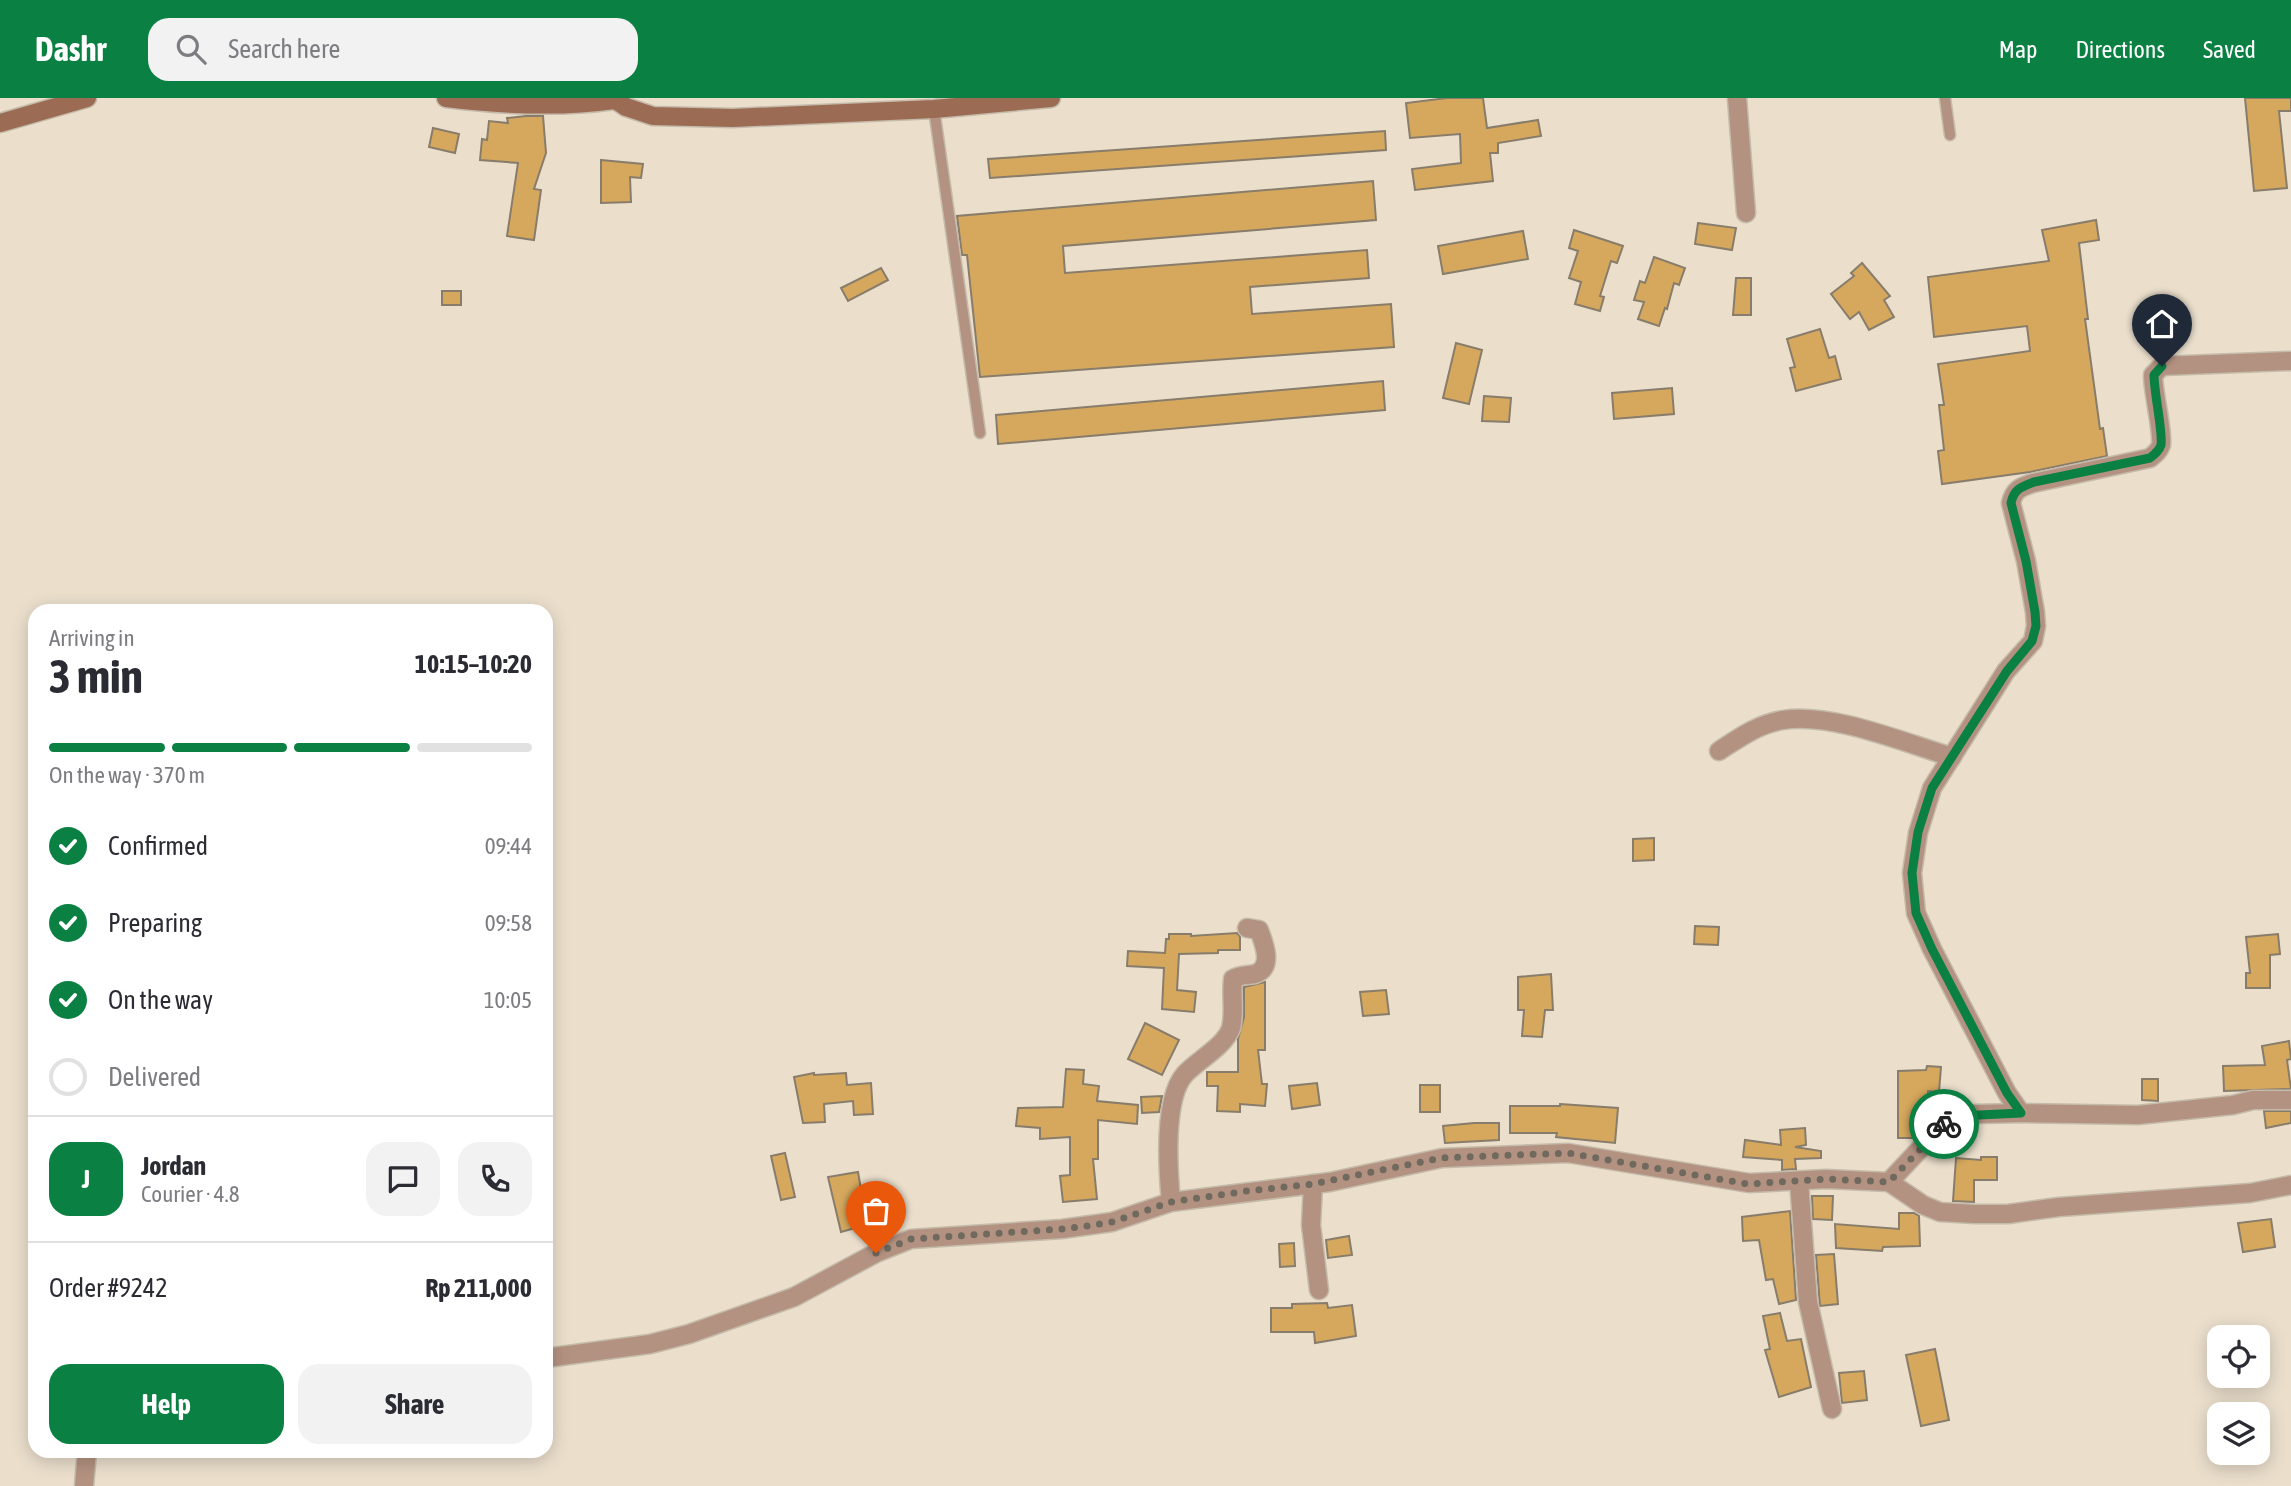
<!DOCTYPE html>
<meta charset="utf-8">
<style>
:root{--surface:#fff;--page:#f2f2f3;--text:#2b2b33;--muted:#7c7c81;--line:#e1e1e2;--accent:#0b8043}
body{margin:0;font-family:"Asap Condensed",sans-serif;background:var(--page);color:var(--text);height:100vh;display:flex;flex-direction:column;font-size:26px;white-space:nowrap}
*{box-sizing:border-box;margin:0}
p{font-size:23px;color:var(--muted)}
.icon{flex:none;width:38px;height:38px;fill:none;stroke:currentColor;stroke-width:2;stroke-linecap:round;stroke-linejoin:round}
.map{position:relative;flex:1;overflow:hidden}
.details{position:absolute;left:28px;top:506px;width:525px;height:854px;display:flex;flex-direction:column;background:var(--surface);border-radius:21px;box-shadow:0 4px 18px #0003}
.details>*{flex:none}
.controls{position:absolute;left:2207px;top:1227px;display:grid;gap:14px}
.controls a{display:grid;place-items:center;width:63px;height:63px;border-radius:14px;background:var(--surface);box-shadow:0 4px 18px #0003;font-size:35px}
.pin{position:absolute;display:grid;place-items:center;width:60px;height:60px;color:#fff;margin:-72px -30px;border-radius:50% 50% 50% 0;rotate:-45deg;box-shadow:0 0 7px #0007}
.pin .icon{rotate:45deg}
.courier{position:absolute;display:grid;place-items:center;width:70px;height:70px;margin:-35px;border:5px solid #0b8043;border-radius:50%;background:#fff;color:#222;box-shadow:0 2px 9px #0007}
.overview em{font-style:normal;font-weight:700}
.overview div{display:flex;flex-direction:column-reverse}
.overview{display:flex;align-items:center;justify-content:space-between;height:119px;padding:0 21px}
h1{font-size:46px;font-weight:700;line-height:52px}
.bar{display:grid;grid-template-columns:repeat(4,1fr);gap:10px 7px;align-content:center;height:84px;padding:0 21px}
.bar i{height:9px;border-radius:5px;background:var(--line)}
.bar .on{background:var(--accent)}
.bar p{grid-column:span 4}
.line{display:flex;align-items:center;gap:18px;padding:0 21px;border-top:2px solid var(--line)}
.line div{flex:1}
.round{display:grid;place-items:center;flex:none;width:74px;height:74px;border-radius:21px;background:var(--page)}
ol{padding:0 21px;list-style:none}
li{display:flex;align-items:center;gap:21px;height:77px}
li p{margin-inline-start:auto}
li .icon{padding:7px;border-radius:50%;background:var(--accent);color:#fff;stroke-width:4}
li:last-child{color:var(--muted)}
li i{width:38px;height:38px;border:4px solid var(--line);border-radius:50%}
.cta{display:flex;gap:14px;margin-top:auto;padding:14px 21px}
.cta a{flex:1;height:80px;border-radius:21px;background:var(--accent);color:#fff;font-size:28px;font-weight:700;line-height:80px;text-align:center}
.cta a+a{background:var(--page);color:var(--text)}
header{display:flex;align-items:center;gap:42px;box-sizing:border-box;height:98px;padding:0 35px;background:var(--accent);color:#fff}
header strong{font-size:33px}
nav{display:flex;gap:38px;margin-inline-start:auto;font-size:24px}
.search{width:490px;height:63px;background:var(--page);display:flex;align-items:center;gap:18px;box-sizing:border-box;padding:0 24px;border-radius:21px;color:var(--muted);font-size:26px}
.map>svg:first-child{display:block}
</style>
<header>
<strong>Dashr</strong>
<div class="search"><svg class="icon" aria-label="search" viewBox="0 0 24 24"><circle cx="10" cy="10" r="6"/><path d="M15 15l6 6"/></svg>Search here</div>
<nav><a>Map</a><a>Directions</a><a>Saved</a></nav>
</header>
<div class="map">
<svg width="2291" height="1388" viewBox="0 0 2291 1388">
<rect width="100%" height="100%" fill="#ebdfcc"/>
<g fill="#d6a85e" stroke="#887c6b" stroke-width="2">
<path d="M1447,0H1483L1487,30L1538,22L1541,38L1498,45V55H1490L1493,83L1415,92L1412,71L1461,65L1460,36L1410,40L1406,5Z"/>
<path d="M2245,0H2291V13H2279L2287,90L2254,93Z"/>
<path d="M526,18H543L546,55L534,91L541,92L534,142L507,138L518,65L480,62L482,41L487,42L489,23L508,25L507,20Z"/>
<path d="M433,30L459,36L455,55L429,49Z"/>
<path d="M1385,33L1386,52L990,80L988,61Z"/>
<path d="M601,62L643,66L641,80L630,79L631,104L601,105Z"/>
<path d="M1373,83L1376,122L1063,148L1065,175L1367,152L1369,180L1250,189L1252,216L1391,206L1394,249L980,279L967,157H962L957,118Z"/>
<path d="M2096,122L2099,142L2079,145L2088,221H2085L2100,331L2103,330L2107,358L2030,374L1942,386L1938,353L1944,352L1939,307H1944L1938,266L2030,253L2027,228L1934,239L1928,179L2049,163L2042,132Z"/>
<path d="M1698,125L1736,130L1732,152L1695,146Z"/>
<path d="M1574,132L1623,148L1617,165L1611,163L1600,198L1604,199L1600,213L1575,206L1581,184L1569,180L1578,153L1569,150Z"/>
<path d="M1523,133L1528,161L1443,176L1438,148Z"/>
<path d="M1654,159L1685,170L1679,187L1674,185L1667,211L1665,210L1659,228L1638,221L1644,204L1634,202L1640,183L1645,185Z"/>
<path d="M1862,165L1890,198L1884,202L1894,219L1869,232L1859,214L1850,221L1831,196L1854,178L1851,175Z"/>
<path d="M881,170L888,182L848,203L841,190Z"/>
<path d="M1736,180H1751V217H1733Z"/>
<rect x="442" y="193" width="19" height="14"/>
<path d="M1820,231L1829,260L1835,258L1841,281L1796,293L1790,270L1795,269L1787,241Z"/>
<path d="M1456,245L1482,252L1469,306L1443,300Z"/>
<path d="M1383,283L1385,312L998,346L996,317Z"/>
<path d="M1672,290L1674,316L1614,321L1612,295Z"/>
<path d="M1484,298L1511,300L1509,324L1482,323Z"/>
<path d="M1654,740V762L1633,763V741Z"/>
<path d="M1695,828L1719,829L1718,847L1694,846Z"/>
<path d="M1237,835L1240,839V852H1218V855L1179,856L1177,892L1196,894L1194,914L1162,911L1164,870L1127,868L1128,853L1165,855L1166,841H1169V836H1191V838Z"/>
<path d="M2278,836L2280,856L2270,857V890H2246V875H2250L2246,839Z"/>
<path d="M1551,876L1553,912H1545L1542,939L1522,938L1524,912H1518V879Z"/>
<path d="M1265,884V952H1258L1262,986H1267L1265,1008L1240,1006V1014L1217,1013L1218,988H1207V974H1238V941L1244,919V889Z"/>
<path d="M1386,892L1389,916L1363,918L1360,894Z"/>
<path d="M1145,925L1179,942L1162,977L1128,961Z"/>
<path d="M2289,943L2291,961L2287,962L2291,991L2224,993L2223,968L2265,967L2262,948Z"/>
<path d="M1927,968L1941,969L1939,994L1928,993V1026L1915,1040H1898V973L1926,972Z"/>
<path d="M1066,971L1084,972L1083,986L1099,988L1097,1003L1138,1007L1137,1026L1098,1022V1061H1093L1097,1101L1063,1104L1060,1078L1070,1077V1039L1040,1041V1030L1016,1028L1018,1010L1063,1009Z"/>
<path d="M814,975V977L846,975L847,987L871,985L873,1016L854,1017L853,1003L824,1006L825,1024L803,1025L794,979Z"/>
<path d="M2142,981H2158V1003L2142,1002Z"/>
<path d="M1317,985L1320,1007L1292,1011L1289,988Z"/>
<rect x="1420" y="987" width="20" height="27"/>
<path d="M1162,998L1159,1014L1142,1015L1141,999Z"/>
<path d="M1560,1006L1618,1010L1615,1045L1556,1039L1557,1035H1510V1008H1560Z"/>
<path d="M2264,1013H2291V1025L2266,1030Z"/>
<path d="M1474,1025H1499V1042L1445,1045L1443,1028Z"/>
<path d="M1805,1030L1806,1047L1795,1049L1821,1053V1060L1795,1061L1796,1071L1782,1072V1062L1743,1059L1745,1042L1781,1047L1780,1032Z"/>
<path d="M785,1055L795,1099L781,1102L771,1058Z"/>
<path d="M1981,1059H1997V1082H1974V1104L1953,1103L1956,1060L1981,1062Z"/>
<path d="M858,1074L862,1097L873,1095L878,1119L853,1124L855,1130L841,1134L828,1079Z"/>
<path d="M1812,1098H1833L1832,1122L1813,1121Z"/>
<path d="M1790,1113L1796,1202L1779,1206L1773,1181L1766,1182L1759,1142L1743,1143L1742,1119Z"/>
<path d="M1899,1115H1914L1919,1118L1920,1148L1883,1149L1882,1153L1836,1150L1835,1126L1899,1131Z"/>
<path d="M2271,1121L2275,1149L2243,1154L2238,1125Z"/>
<path d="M1349,1138L1352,1157L1328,1160L1326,1142Z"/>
<path d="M1294,1145L1295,1168L1280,1169L1279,1146Z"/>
<path d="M1834,1156L1838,1206L1820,1208L1816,1157Z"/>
<path d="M1327,1205L1328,1210L1352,1207L1356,1238L1315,1245L1314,1234H1271V1210H1292V1206Z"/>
<path d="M1780,1215L1787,1243L1801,1241L1811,1289L1779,1299L1765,1252L1770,1251L1763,1218Z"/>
<path d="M1935,1251L1949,1322L1921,1328L1906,1257Z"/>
<path d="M1864,1273L1867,1302L1842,1305L1839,1275Z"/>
</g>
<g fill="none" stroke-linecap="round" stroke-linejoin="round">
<defs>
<g id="lane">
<path d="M1945,0L1950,37"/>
<path d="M934,11L980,335"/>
</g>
<g id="street">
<path d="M1737,0L1746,115"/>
<path d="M2291,263L2162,268L2153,277C2153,295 2163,333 2161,347C2159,353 2155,356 2150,360L2033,385C2021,389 2014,391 2011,405L2026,463L2035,514L2036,528L2033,543L2006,573L1932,690L1918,735L1912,775L1916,815L1932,851L2007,995L2021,1015L2138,1017L2233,1007L2253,1002H2291"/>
<path d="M1719,653C1739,640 1758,626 1783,622C1831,614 1905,645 1952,659"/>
<path d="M1799,1083L1808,1204L1832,1311"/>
<path d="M1889,1084L1948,1021L1976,1016L2021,1015"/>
<path d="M1313,1086L1311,1127L1319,1192"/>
<path d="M1171,1104C1168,1072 1163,1000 1185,976C1198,962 1225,948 1231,930C1235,916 1231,897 1233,881C1241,876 1247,878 1255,876C1274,870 1264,845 1259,832L1247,830"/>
<path d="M546,1260L650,1246L689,1236L794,1199L876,1155L911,1141L1062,1131L1112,1124L1171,1104L1330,1084L1442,1060L1568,1055L1749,1085L1826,1081L1889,1084L1923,1107L1940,1114L1975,1116H2008L2059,1109L2250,1095L2291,1087"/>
<path d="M84,1388L87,1353"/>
</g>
<g id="secondary">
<path d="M446,0C502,7 558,10 614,2"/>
<path d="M613,0L626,9L653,18L733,20L934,11L1051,0"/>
<path d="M0,25L87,0"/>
</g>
</defs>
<use href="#lane" stroke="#c5bbaa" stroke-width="13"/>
<use href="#street" stroke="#c5bbaa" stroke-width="21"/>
<use href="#secondary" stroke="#c5bbaa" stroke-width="21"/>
<use href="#lane" stroke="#b49281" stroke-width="10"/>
<use href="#street" stroke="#b49281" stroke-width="18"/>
<use href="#secondary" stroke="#9c6b53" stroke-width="18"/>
</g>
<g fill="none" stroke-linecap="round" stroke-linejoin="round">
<path stroke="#70695e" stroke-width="7" stroke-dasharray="0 12.6" d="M876,1155L911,1141L1062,1131L1087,1128L1112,1124L1171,1104L1247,1093L1313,1086L1441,1060L1568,1055L1748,1086L1826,1081L1889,1084L1944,1026"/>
<path stroke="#0b8043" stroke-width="9" d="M1944,1026L1958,1018L2021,1015L2007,995L1932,851L1916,815L1912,775L1918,734L1932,690L2007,573L2032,543L2036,528L2035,514L2026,463L2011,405C2014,391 2021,389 2034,384L2150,360C2155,356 2159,353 2161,347C2163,333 2154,295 2154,277L2162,268"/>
</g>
</svg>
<div class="controls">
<a><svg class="icon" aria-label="locate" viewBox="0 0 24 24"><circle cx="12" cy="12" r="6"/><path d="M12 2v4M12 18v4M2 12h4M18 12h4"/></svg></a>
<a><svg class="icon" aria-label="layers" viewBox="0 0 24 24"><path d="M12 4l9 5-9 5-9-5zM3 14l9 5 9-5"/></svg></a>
</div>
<div class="pin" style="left:876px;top:1155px;background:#ea580c"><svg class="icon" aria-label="bag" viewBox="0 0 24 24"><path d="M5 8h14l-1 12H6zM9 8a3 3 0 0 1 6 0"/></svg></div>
<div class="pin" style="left:2162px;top:268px;background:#1f2937"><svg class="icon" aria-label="home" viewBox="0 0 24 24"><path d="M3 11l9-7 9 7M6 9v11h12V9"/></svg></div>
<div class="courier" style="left:1944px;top:1026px"><svg class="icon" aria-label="bike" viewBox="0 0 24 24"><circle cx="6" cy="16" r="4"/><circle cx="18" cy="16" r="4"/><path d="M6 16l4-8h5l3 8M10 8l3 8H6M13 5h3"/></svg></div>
<section class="details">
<div class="overview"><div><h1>3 min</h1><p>Arriving in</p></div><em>10:15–10:20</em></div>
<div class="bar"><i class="on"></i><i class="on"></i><i class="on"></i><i></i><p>On the way · 370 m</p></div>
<ol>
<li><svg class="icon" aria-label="check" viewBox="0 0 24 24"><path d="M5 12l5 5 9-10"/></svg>Confirmed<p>09:44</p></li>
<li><svg class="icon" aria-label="check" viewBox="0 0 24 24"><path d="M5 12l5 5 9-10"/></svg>Preparing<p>09:58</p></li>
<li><svg class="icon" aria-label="check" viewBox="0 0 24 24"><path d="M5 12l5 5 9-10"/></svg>On the way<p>10:05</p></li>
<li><i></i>Delivered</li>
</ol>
<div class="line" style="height:126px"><b class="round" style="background:var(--accent);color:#fff">J</b><div><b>Jordan</b><p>Courier · 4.8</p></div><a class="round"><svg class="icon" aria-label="chat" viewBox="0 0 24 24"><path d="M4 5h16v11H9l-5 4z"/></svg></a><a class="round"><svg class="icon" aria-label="phone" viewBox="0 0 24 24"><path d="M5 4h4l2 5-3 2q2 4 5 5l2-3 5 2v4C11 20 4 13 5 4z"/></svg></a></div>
<div class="line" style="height:91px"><div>Order #9242</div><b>Rp 211,000</b></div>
<div class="cta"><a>Help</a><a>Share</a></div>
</section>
</div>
